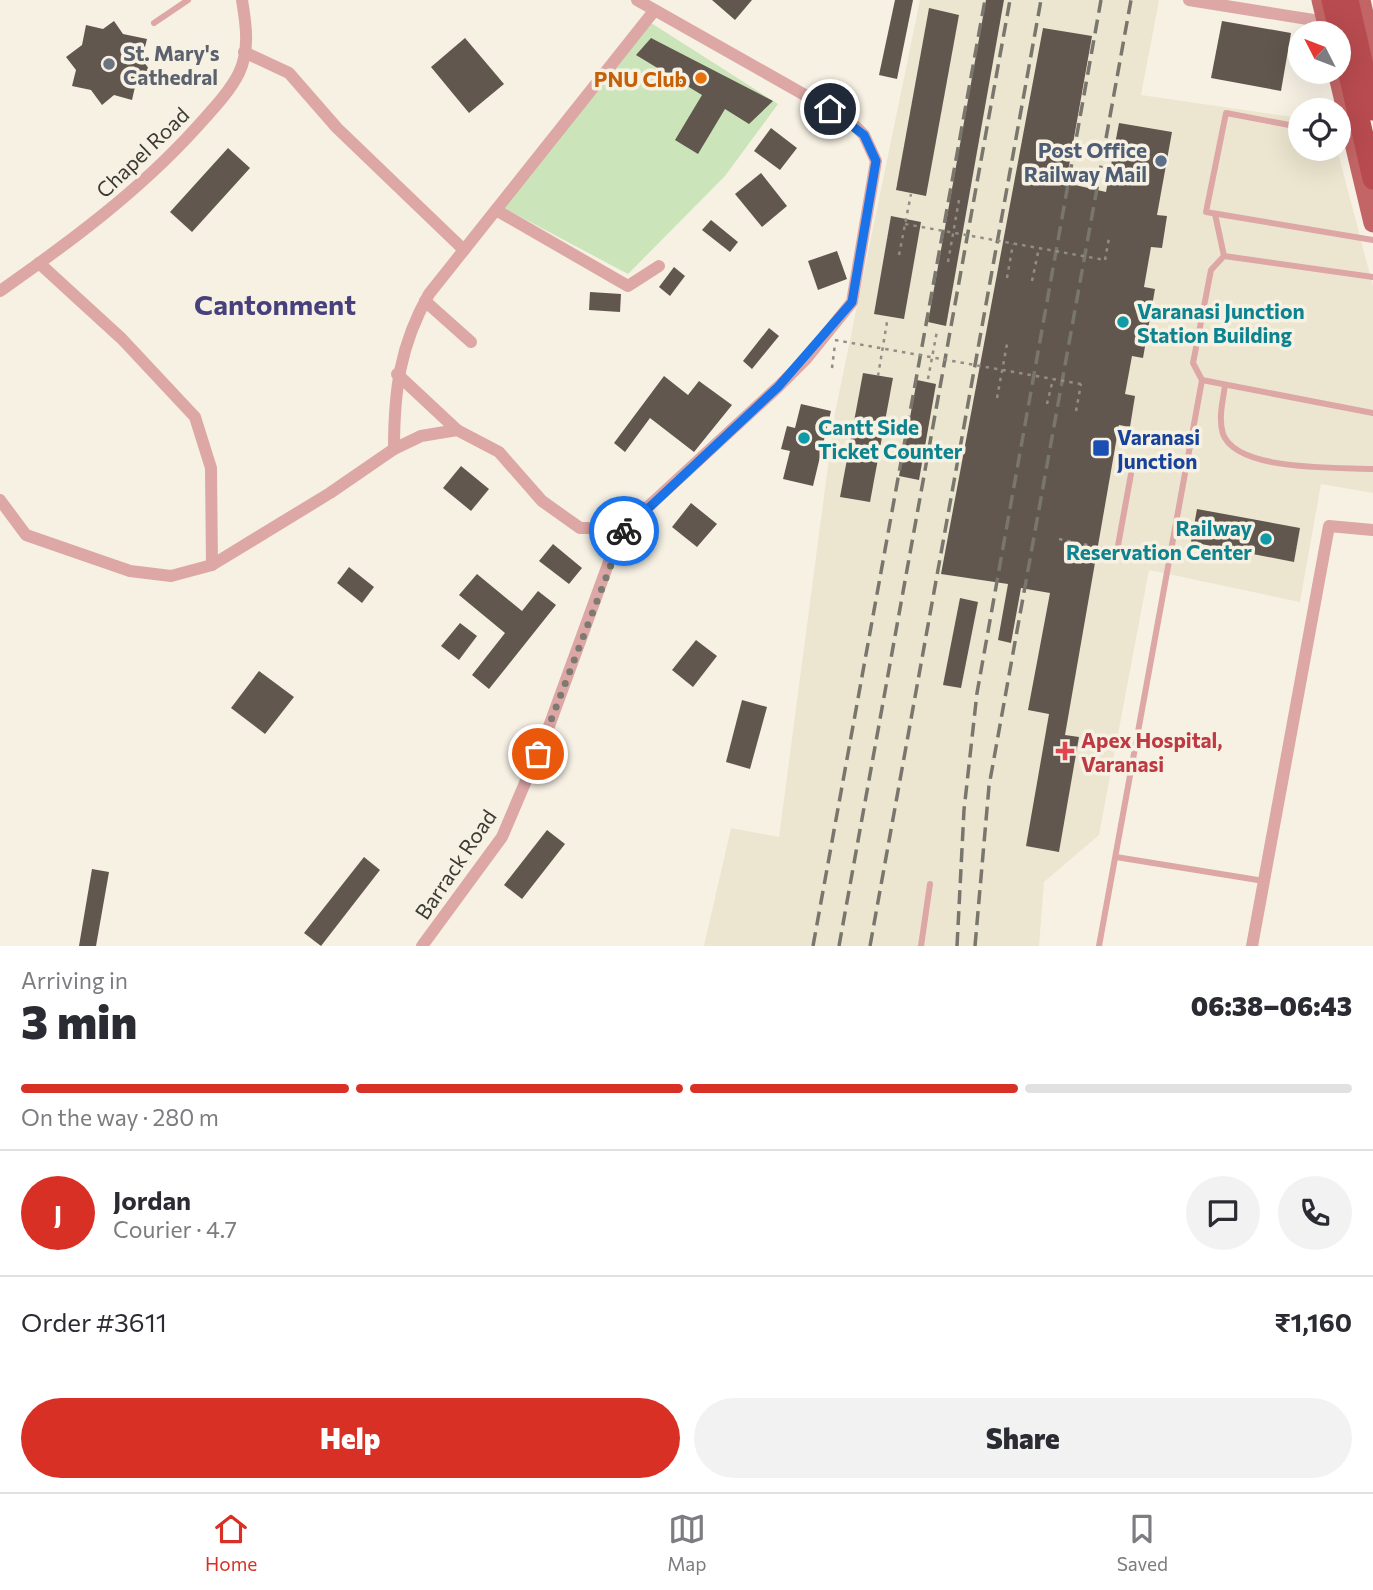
<!DOCTYPE html>
<meta charset="utf-8">
<style>
:root{--surface:#fff;--page:#f2f2f3;--text:#2b2b33;--muted:#7c7c81;--line:#e1e1e2;--accent:#d93025}
body{margin:0;font-family:Commissioner,sans-serif;background:var(--page);color:var(--text);height:100vh;display:flex;flex-direction:column;font-size:26px;white-space:nowrap}
*{box-sizing:border-box;margin:0}
p{font-size:23px;color:var(--muted)}
.icon{flex:none;width:38px;height:38px;fill:none;stroke:currentColor;stroke-width:2;stroke-linecap:round;stroke-linejoin:round}
.map{position:relative;height:946px;overflow:hidden}
.details{display:flex;flex-direction:column;background:var(--surface);flex:1}
.details>*{flex:none}
.needle{width:46px;rotate:312deg}
.tools{position:absolute;left:1288px;top:21px;display:grid;gap:14px}
.tools a{display:grid;place-items:center;width:63px;height:63px;border-radius:50%;background:var(--surface);box-shadow:0 7px 28px #0002;font-size:35px}
.pin{position:absolute;display:grid;place-items:center;width:60px;height:60px;color:#fff;margin:-30px;border:4px solid #fff;border-radius:50%;box-shadow:0 2px 7px #0007}
.courier{position:absolute;display:grid;place-items:center;width:70px;height:70px;margin:-35px;border:5px solid #1a73e8;border-radius:50%;background:#fff;color:#222;box-shadow:0 2px 9px #0007}
.overview em{font-style:normal;font-weight:800}
.overview div{display:flex;flex-direction:column-reverse}
.overview{display:flex;align-items:center;justify-content:space-between;height:119px;padding:0 21px}
h1{font-size:46px;font-weight:800;line-height:52px}
.bar{display:grid;grid-template-columns:repeat(4,1fr);gap:10px 7px;align-content:center;height:84px;padding:0 21px}
.bar i{height:9px;border-radius:5px;background:var(--line)}
.bar .on{background:var(--accent)}
.bar p{grid-column:span 4}
.line{display:flex;align-items:center;gap:18px;padding:0 21px;border-top:2px solid var(--line)}
.line div{flex:1}
.round{display:grid;place-items:center;flex:none;width:74px;height:74px;border-radius:37px;background:var(--page)}
.cta{display:flex;gap:14px;margin-top:auto;padding:14px 21px}
.cta a{flex:1;height:80px;border-radius:42px;background:var(--accent);color:#fff;font-size:28px;font-weight:800;line-height:80px;text-align:center}
.cta a+a{background:var(--page);color:var(--text)}
.tab-bar{display:flex;justify-content:space-around;align-items:center;height:98px;border-top:2px solid var(--line);background:var(--surface);font-size:19px;color:var(--muted)}
.tab-bar a{display:grid;justify-items:center;gap:4px}
.tab-bar .on{color:var(--accent)}
.map>svg:first-child{display:block}
</style>
<div class="map">
<svg width="1373" height="946" viewBox="0 0 1373 946">
<rect width="100%" height="100%" fill="#f6f1e3"/>
<path fill="#ece6d0" d="M920,0H1159L1141,95L1300,118V149H1337L1373,286V493L1321,484L1300,602L1149,570L1099,835L1044,882L1039,946H704L731,828L779,837L835,413Z"/>
<path fill="#cbe4ba" d="M648,21L778,104L725,176L628,274L504,208Z"/>
<g fill="#61574e">
<path d="M712,0H752L735,20Z"/>
<path d="M895,0H913L897,79L879,75Z"/>
<path d="M986,0H1004L946,326L928,322Z"/>
<path d="M929,8L959,15L926,196L896,190Z"/>
<path d="M114,21L123,34L147,39L142,59L149,69L137,78L132,100L114,95L102,105L91,90L72,86L76,70L66,57L82,45L86,25L103,29Z"/>
<path d="M1222,21L1291,33L1281,91L1211,78Z"/>
<path d="M1043,28L1092,36L1066,183L1106,192L1119,123L1172,132L1157,215L1167,216L1162,248L1151,247L1144,287L1155,289L1143,358L1132,356L1125,394L1135,396L1130,427L1119,425L1065,735L1079,737L1059,852L1026,846L1049,714L1028,710L1050,593L1021,588L1011,643L998,640L1008,584L941,574Z"/>
<path d="M465,38L504,84L469,113L431,67Z"/>
<path d="M651,38L773,101L749,124L725,109L698,154L675,140L702,95L636,55Z"/>
<path d="M771,128L797,148L780,170L754,151Z"/>
<path d="M228,148L250,168L192,232L170,212Z"/>
<path d="M761,173L787,206L762,227L735,194Z"/>
<path d="M891,216L921,222L904,319L874,314Z"/>
<path d="M711,220L738,242L730,252L702,230Z"/>
<path d="M837,251L847,279L818,290L808,261Z"/>
<path d="M674,267L685,276L670,296L659,287Z"/>
<path d="M590,292L621,294L620,312L589,310Z"/>
<path d="M769,328L779,336L752,369L743,361Z"/>
<path d="M863,373L893,378L870,502L840,497Z"/>
<path d="M664,376L688,395L699,381L732,405L694,452L650,418L625,452L614,443Z"/>
<path d="M917,380L936,384L919,480L899,476Z"/>
<path d="M801,404L831,411L813,486L783,479L790,451L781,449L787,426L795,428Z"/>
<path d="M461,466L489,489L471,511L443,488Z"/>
<path d="M691,503L717,524L697,547L672,527Z"/>
<path d="M1197,509L1300,528L1294,562L1191,542Z"/>
<path d="M553,544L582,568L569,584L539,561Z"/>
<path d="M349,567L374,587L362,603L337,583Z"/>
<path d="M477,574L522,611L538,591L556,605L489,689L472,675L505,633L459,595Z"/>
<path d="M960,598L978,602L961,688L943,685Z"/>
<path d="M460,623L477,636L459,660L441,646Z"/>
<path d="M696,640L717,656L693,687L672,670Z"/>
<path d="M259,671L294,697L265,734L231,708Z"/>
<path d="M742,700L767,707L750,769L726,762Z"/>
<path d="M547,830L565,844L522,899L504,885Z"/>
<path d="M364,857L380,870L321,946L304,933Z"/>
<path d="M92,869L109,872L96,946H79Z"/>
</g>
<g fill="none" stroke-linecap="round" stroke-linejoin="round">
<g stroke="#928e85" stroke-width="2.5" stroke-dasharray="3.5 5" stroke-linecap="butt">
<path d="M899,255L911,194"/>
<path d="M1105,260L1109,238"/>
<path d="M948,262L959,200"/>
<path d="M1007,278L1013,244"/>
<path d="M1032,281L1039,248"/>
<path d="M832,368L835,344"/>
<path d="M878,376L887,322"/>
<path d="M928,379L937,331"/>
<path d="M997,398L1007,344"/>
<path d="M1047,404L1053,379"/>
<path d="M1076,411L1081,384"/>
<path d="M1059,539L1107,549"/>
</g>
<g stroke="#dda7a6" stroke-width="6">
<path d="M154,23L188,0"/>
<path d="M1300,127L1226,113L1206,212L1373,240"/>
<path d="M1215,214L1224,256"/>
<path d="M1373,277L1224,256L1211,270L1193,363L1202,380L1373,413"/>
<path d="M1225,385C1223,401 1218,418 1223,434C1237,472 1339,467 1373,469"/>
<path d="M1131,474L1117,551L1171,560"/>
<path d="M1116,857L1264,881"/>
<path d="M921,946L930,884"/>
<path d="M1099,946L1202,380"/>
</g>
<g stroke="#dda7a6" stroke-width="12">
<path d="M1189,0L1326,22"/>
<path d="M244,52L289,73L337,128L464,250"/>
<path d="M496,210L628,286L659,266"/>
<path d="M39,263L122,339L195,417L211,468L212,565L330,493L394,449L421,436L457,430L499,452L542,501L580,528H625"/>
<path d="M0,291C70,242 139,191 196,128C211,111 229,93 239,73C250,50 246,24 242,0"/>
<path d="M425,301L471,342"/>
<path d="M397,374L457,430"/>
<path d="M394,449C394,390 400,345 429,294L654,11"/>
<path d="M0,500L26,535L130,571L171,576L212,565"/>
<path d="M422,946L502,837L548,729L610,559L625,528L778,387L806,359L852,302L876,161L864,135L849,120L637,0"/>
<path d="M1252,946L1329,526L1373,530"/>
</g>
<g stroke="#c36566" stroke-width="19">
<path d="M1321,0L1329,33"/>
<path d="M1361,0L1373,55"/>
<path d="M1337,72L1373,223"/>
</g>
<g stroke="#b84b4f" stroke-width="21">
<path d="M1332,0L1373,179"/>
<path d="M1348,0L1373,110"/>
</g>
<g stroke="#79766d" stroke-width="3.5" stroke-dasharray="14 7" stroke-linecap="butt">
<path d="M813,946L985,0"/>
<path d="M839,946L1010,0"/>
<path d="M870,946L1041,0"/>
<path d="M957,946L964,810L977,693L1101,0"/>
<path d="M975,946L989,786L1131,0"/>
</g>
<g stroke="#928e85" stroke-width="2.5" stroke-dasharray="3.5 5" stroke-linecap="butt">
<path d="M905,224L1105,260"/>
<path d="M835,340L1081,384"/>
</g>
</g>
<g fill="none" stroke-linecap="round" stroke-linejoin="round">
<path stroke="#7d7a71" stroke-width="7" stroke-dasharray="0 12.6" d="M538,754L624,531"/>
<path stroke="#1a73e8" stroke-width="9" d="M624,531L778,387L852,302L876,161L864,135L830,109"/>
</g>
<circle fill="#6b7280" stroke="#f6f1e3" stroke-width="2.5" cx="109" cy="64" r="7"/>
<circle fill="#e8710a" stroke="#f6f1e3" stroke-width="2.5" cx="701" cy="78" r="7"/>
<circle fill="#5c6f8a" stroke="#f6f1e3" stroke-width="2.5" cx="1161" cy="161" r="7"/>
<g fill="#0f9aa8" stroke="#f6f1e3" stroke-width="2.5">
<circle cx="1123" cy="322" r="7"/>
<circle cx="804" cy="438" r="7"/>
<circle cx="1266" cy="539" r="7"/>
</g>
<rect fill="#1a4fb4" stroke="#f6f1e3" stroke-width="2.5" x="1092" y="439" width="18" height="18" rx="3.5"/>
<path fill="#e0444e" stroke="#f6f1e3" stroke-width="2.5" d="M1061.5 740.5h7v7h7v7h-7v7h-7v-7h-7v-7h7z"/>
<g text-anchor="middle" dominant-baseline="central" stroke-width="7" stroke-linejoin="round" paint-order="stroke">
<g font-size="21" font-weight="bold" fill="#5b616d" stroke="#f6f1e3" text-anchor="start">
<text x="123" y="52">St. Mary's<tspan x="123" dy="24">Cathedral</tspan></text>
</g>
<g font-size="21" font-weight="bold" fill="#c56008" stroke="#f6f1e3" text-anchor="end">
<text x="687" y="78">PNU Club</text>
</g>
<g font-size="21" font-weight="bold" fill="#4e5e75" stroke="#f6f1e3" text-anchor="end">
<text x="1147" y="149">Post Office<tspan x="1147" dy="24">Railway Mail</tspan></text>
</g>
<g font-size="21" fill="#3c3a34" stroke="#f6f1e3">
<text transform="translate(142 152) rotate(-44)">Chapel Road</text>
<text transform="translate(455 864) rotate(-56)">Barrack Road</text>
</g>
<g font-size="21" font-weight="bold" fill="#0d838f" stroke="#f6f1e3" text-anchor="start">
<text x="1137" y="310">Varanasi Junction<tspan x="1137" dy="24">Station Building</tspan></text>
<text x="818" y="426">Cantt Side<tspan x="818" dy="24">Ticket Counter</tspan></text>
<text x="1252" y="527" text-anchor="end">Railway<tspan x="1252" dy="24">Reservation Center</tspan></text>
</g>
<g font-size="21" font-weight="bold" fill="#164399" stroke="#f6f1e3" text-anchor="start">
<text x="1117" y="436">Varanasi<tspan x="1117" dy="24">Junction</tspan></text>
</g>
<g font-size="21" font-weight="bold" fill="#be3a42" stroke="#f6f1e3" text-anchor="start">
<text x="1081" y="739">Apex Hospital,<tspan x="1081" dy="24">Varanasi</tspan></text>
</g>
<g font-size="28" font-weight="bold" fill="#47407d" stroke="#f6f1e3">
<text x="275" y="304">Cantonment</text>
</g>
</g>
</svg>
<div class="tools">
<a><svg class="needle" viewBox="-14 -14 28 28"><path d="M0-13l5 13h-10z" fill="#e53935"/><path d="M0 13l5-13h-10z" fill="#7c7c81"/></svg></a>
<a><svg class="icon" aria-label="locate" viewBox="0 0 24 24"><circle cx="12" cy="12" r="6"/><path d="M12 2v4M12 18v4M2 12h4M18 12h4"/></svg></a>
</div>
<div class="pin" style="left:538px;top:754px;background:#ea580c"><svg class="icon" aria-label="bag" viewBox="0 0 24 24"><path d="M5 8h14l-1 12H6zM9 8a3 3 0 0 1 6 0"/></svg></div>
<div class="pin" style="left:830px;top:109px;background:#1f2937"><svg class="icon" aria-label="home" viewBox="0 0 24 24"><path d="M3 11l9-7 9 7M6 9v11h12V9"/></svg></div>
<div class="courier" style="left:624px;top:531px"><svg class="icon" aria-label="bike" viewBox="0 0 24 24"><circle cx="6" cy="16" r="4"/><circle cx="18" cy="16" r="4"/><path d="M6 16l4-8h5l3 8M10 8l3 8H6M13 5h3"/></svg></div>
</div>
<section class="details">
<div class="overview"><div><h1>3 min</h1><p>Arriving in</p></div><em>06:38–06:43</em></div>
<div class="bar"><i class="on"></i><i class="on"></i><i class="on"></i><i></i><p>On the way · 280 m</p></div>
<div class="line" style="height:126px"><b class="round" style="background:var(--accent);color:#fff">J</b><div><b>Jordan</b><p>Courier · 4.7</p></div><a class="round"><svg class="icon" aria-label="chat" viewBox="0 0 24 24"><path d="M4 5h16v11H9l-5 4z"/></svg></a><a class="round"><svg class="icon" aria-label="phone" viewBox="0 0 24 24"><path d="M5 4h4l2 5-3 2q2 4 5 5l2-3 5 2v4C11 20 4 13 5 4z"/></svg></a></div>
<div class="line" style="height:91px"><div>Order #3611</div><b>₹1,160</b></div>
<div class="cta"><a>Help</a><a>Share</a></div>
</section>
<nav class="tab-bar">
<a class="on"><svg class="icon" aria-label="home" viewBox="0 0 24 24"><path d="M3 11l9-7 9 7M6 9v11h12V9"/></svg>Home</a>
<a><svg class="icon" aria-label="map" viewBox="0 0 24 24"><path d="M3 6l6-2 6 2 6-2v14l-6 2-6-2-6 2zM9 4v14M15 6v14"/></svg>Map</a>
<a><svg class="icon" aria-label="saved" viewBox="0 0 24 24"><path d="M7 4h10v16l-5-4-5 4z"/></svg>Saved</a>
</nav>
